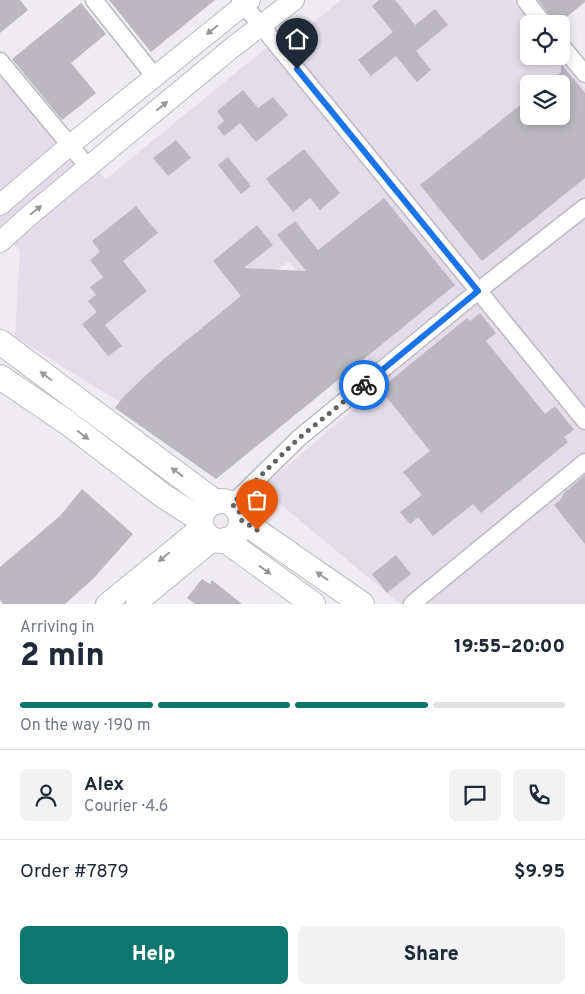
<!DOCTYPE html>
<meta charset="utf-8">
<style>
:root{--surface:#fff;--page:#f2f2f3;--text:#1f2937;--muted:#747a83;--line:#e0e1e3;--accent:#0f766e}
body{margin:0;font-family:Overpass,sans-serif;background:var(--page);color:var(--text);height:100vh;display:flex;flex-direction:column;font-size:19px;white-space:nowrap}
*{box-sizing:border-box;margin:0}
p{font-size:16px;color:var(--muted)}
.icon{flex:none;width:28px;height:28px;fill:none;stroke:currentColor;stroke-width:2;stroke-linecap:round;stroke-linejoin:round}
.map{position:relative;height:604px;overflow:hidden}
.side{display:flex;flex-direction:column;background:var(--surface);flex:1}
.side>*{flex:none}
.controls{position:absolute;left:520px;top:15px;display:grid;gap:10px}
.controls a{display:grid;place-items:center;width:50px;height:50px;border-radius:8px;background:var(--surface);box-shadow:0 2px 8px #0003;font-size:25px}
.pin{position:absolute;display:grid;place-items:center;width:42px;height:42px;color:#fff;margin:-51px -21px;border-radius:50% 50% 50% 0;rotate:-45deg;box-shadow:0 0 5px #0007}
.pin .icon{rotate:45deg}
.courier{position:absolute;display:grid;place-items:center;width:50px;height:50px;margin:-25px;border:4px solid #1a73e8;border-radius:50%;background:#fff;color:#222;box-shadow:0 1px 6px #0007}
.head em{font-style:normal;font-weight:800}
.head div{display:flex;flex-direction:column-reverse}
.head{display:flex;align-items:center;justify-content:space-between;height:85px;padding:0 20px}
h1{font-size:32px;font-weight:800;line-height:38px}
.bar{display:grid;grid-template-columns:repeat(4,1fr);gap:8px 5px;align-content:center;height:60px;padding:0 20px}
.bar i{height:6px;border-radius:4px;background:var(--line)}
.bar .active{background:var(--accent)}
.bar p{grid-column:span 4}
.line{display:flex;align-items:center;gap:12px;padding:0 20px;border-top:1px solid var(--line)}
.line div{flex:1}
.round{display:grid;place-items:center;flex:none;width:52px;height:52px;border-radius:8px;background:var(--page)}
.primary-button{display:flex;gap:10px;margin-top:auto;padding:10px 20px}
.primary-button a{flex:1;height:58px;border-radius:8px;background:var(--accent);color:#fff;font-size:20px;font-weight:800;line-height:58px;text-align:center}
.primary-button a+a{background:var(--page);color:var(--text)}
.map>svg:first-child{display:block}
</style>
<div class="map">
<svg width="585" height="604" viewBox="0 0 585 604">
<rect width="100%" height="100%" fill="#eeebf1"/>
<path fill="#e3ddea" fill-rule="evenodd" d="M341,0H512L532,24H529V56H558L585,89V604H399L387,593L261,488L388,380L364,354L289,261L121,403L15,337L20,251L0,228V56L70,145L106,179L265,49L299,34ZM529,84H561V116H529Z"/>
<g fill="#bbb9bf">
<path d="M0,0H20L28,10L0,33Z"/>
<path d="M109,0H215L151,52Z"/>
<path d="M379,0H395L415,25L435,9L448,25L416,51L431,70L417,82L396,56L371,76L358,60L393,32L372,6Z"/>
<path d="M538,0H585V2L558,24H556Z"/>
<path d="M81,3L106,34L71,63L96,93L62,120L12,59Z"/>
<path d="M561,64L585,93V178L482,261L420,185L529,98V116H561V84H547L561,72Z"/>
<path d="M243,90L258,108L273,97L288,115L256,142L240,123L224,136L217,127L224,121L217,111Z"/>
<path d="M176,140L191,158L168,176L153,158Z"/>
<path d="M304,149L340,193L320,210L310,198L293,212L266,179Z"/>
<path d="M228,157L251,186L241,194L218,165Z"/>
<path d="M384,198L455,285L216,479L115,408L124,396L159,363L241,296L213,261L257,225L273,245L244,268L306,271L277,235L295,221L318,250Z"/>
<path d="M136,206L158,233L123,261L147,291L105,325L122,346L108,356L82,324L97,312L88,301L96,295L90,287L103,277L90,260L100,252L92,241Z"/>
<path d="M480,313L496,333L486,341L545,414L555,406L574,430L564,437L568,442L481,513L473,504L433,536L418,517L410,524L400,512L422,495L403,472L430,451L380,389L467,318L470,321Z"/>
<path d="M585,475V544L554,505L561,499L564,493Z"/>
<path d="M82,489L133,534L94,578L65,604H3L0,600V567L60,516Z"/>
<path d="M396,555L411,574L387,593L372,574Z"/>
<path d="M202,579L210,584L212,580L242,604H195L187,598Z"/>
</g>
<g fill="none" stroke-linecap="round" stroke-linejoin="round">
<defs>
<g id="minor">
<path d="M94,0L155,77"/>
<path d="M240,0L585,421"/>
<path d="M525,0L544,24"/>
<path d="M561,45L585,74"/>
<path d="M0,61L88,167"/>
<path d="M232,504L299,438L478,291L585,207"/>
<path d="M412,604L585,462"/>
</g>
<g id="tertiary">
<path d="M0,205L70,145L250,0"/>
<path d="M0,242L30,215L233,47L294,0"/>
<path d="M106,604L202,526"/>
<path d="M136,604L214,540"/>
</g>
<g id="secondary">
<path d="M0,342L215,502"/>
<path d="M0,377L68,423L162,495L201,520"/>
<circle cx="221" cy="521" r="20"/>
<path d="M241,520L362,604"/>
<path d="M225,540L313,604"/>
</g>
</defs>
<use href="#minor" stroke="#bcbabf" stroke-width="19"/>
<use href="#tertiary" stroke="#bcbabf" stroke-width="22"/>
<use href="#secondary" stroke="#bcbabf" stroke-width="26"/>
<use href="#minor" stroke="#fff" stroke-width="16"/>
<use href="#tertiary" stroke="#fff" stroke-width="20"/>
<use href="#secondary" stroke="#fff" stroke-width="24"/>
</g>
<defs><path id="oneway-solid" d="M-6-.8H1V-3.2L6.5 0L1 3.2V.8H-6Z" transform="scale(1.25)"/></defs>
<g fill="#989899">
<use href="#oneway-solid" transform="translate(212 30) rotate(141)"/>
<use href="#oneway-solid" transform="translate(162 106) rotate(-40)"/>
<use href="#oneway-solid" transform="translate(36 210) rotate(-39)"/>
<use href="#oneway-solid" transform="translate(46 376) rotate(-143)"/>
<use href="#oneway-solid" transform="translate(83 435) rotate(37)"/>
<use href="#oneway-solid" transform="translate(177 472) rotate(-144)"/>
<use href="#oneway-solid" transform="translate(164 557) rotate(141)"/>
<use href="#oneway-solid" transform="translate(265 570) rotate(36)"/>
<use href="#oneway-solid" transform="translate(322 576) rotate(-145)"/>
</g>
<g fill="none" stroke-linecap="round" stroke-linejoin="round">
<path stroke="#656367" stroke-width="5" stroke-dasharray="0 9" d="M257,530L241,520L239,511L232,504L299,438L364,385"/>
<path stroke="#1a73e8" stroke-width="6" d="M297,69L478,291L364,385"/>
</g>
</svg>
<div class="controls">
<a><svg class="icon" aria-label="locate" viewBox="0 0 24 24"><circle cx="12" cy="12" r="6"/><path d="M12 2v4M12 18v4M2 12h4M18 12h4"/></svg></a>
<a><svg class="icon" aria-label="layers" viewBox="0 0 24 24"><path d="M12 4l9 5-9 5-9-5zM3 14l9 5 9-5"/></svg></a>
</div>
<div class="pin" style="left:257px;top:530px;background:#ea580c"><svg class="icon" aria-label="bag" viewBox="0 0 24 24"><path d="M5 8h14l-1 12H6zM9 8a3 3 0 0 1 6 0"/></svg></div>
<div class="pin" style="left:297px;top:69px;background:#1f2937"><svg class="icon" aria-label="home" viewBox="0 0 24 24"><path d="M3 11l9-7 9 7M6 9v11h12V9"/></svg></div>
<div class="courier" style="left:364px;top:385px"><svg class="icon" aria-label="bike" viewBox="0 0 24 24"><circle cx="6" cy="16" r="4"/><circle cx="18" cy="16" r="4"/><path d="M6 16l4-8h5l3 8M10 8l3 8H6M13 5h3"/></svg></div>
</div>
<section class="side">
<div class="head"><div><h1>2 min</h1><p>Arriving in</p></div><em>19:55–20:00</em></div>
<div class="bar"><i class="active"></i><i class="active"></i><i class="active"></i><i></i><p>On the way · 190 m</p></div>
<div class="line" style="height:90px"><a class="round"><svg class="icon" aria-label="person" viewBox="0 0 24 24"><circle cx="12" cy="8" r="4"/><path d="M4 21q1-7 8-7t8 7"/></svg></a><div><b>Alex</b><p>Courier · 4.6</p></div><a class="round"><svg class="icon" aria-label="chat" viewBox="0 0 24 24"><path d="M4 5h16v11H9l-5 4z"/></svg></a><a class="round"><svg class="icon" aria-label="phone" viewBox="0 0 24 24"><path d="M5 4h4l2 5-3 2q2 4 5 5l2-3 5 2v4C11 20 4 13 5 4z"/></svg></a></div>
<div class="line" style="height:65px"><div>Order #7879</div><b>$9.95</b></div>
<div class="primary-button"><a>Help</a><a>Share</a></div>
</section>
